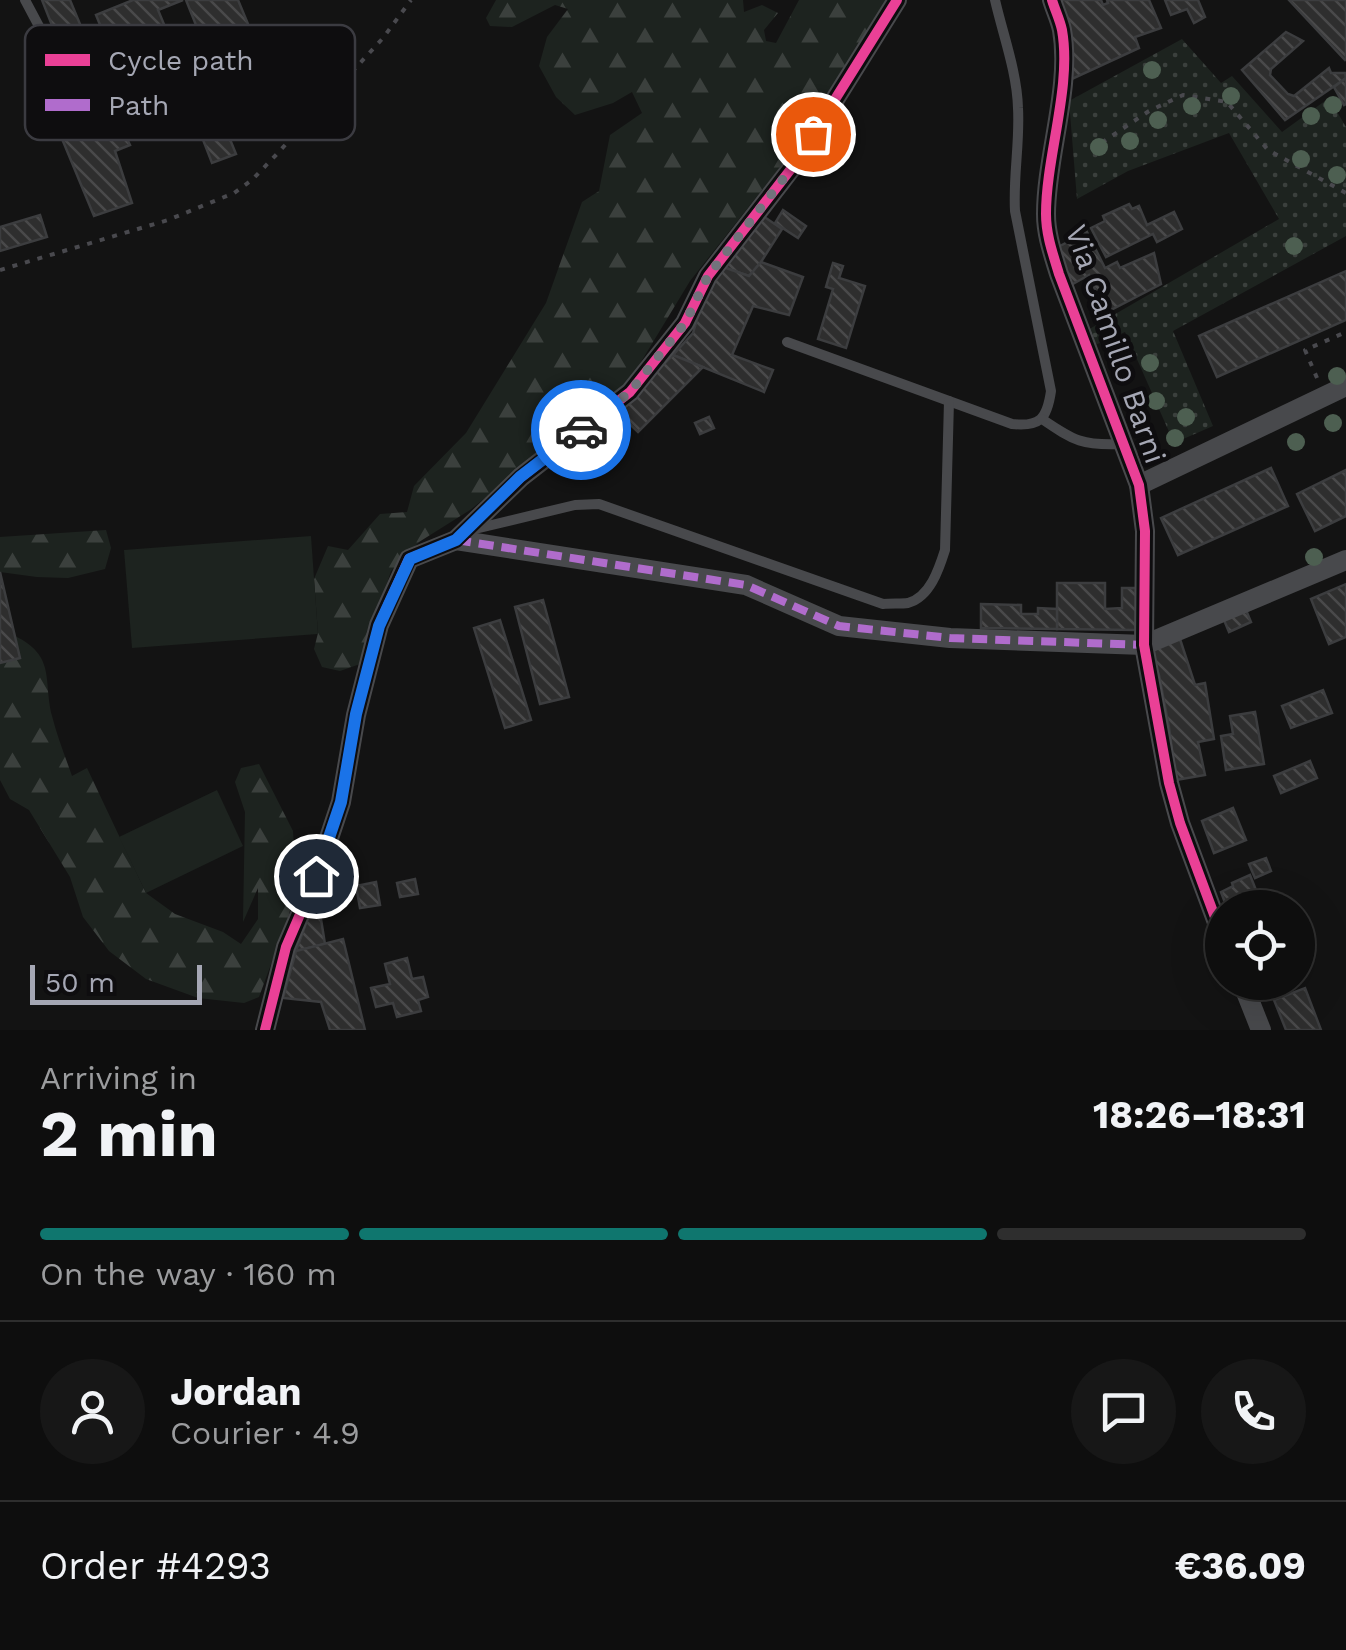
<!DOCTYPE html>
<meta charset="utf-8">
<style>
:root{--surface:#0e0e0e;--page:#171717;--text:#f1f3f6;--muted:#9b9c9e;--line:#2e2e2e;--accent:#0f766e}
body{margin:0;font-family:"Work Sans",sans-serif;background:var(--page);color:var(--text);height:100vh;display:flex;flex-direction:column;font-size:38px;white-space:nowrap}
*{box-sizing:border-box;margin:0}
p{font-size:32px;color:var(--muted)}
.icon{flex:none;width:55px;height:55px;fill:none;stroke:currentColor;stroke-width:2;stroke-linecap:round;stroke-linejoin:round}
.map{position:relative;height:1030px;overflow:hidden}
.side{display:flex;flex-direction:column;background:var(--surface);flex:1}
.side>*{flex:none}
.controls{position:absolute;left:1205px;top:890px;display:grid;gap:20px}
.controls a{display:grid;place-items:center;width:110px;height:110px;border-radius:50%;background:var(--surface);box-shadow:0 10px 40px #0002,0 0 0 2px var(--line);font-size:50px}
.scale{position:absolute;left:30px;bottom:25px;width:172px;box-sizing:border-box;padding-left:10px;border:5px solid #a5a7b4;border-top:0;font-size:28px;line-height:35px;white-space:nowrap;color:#a5a7b4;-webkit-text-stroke:8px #0e0d0f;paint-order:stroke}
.pin{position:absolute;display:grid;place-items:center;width:85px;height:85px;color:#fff;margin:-42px;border:5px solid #fff;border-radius:50%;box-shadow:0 2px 10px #0007}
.courier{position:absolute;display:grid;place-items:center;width:100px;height:100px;margin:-50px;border:8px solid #1a73e8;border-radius:50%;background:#fff;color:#222;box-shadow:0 2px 12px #0007}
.overview em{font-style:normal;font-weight:700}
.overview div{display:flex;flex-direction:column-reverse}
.overview{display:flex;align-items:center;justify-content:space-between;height:170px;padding:0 40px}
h1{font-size:65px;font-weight:700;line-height:75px}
.bar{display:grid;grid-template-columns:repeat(4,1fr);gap:15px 10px;align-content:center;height:120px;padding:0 40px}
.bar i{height:12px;border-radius:8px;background:var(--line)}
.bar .active{background:var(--accent)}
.bar p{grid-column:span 4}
.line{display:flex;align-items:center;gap:25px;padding:0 40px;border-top:2px solid var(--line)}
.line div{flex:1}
.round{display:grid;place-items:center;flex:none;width:105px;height:105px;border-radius:52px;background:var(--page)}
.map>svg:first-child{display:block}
</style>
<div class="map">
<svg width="1346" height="1030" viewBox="0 0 1346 1030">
<defs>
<pattern id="grass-dots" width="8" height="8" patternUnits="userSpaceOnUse" patternTransform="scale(2.5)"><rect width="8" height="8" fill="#1d231f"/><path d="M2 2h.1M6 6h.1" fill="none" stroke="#3b403d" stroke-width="1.8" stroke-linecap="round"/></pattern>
<pattern id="forest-firs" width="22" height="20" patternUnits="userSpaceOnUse" patternTransform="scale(2.5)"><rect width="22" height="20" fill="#1d231f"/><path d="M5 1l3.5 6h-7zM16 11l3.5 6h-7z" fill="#3b403d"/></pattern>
<pattern id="building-back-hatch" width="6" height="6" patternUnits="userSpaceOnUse" patternTransform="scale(2.5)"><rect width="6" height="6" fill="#2e2e2e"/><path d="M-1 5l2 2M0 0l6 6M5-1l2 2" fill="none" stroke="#49494a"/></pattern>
</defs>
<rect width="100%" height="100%" fill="#131313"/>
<path fill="url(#grass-dots)" d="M1182,39L1221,83L1232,76L1282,132L1329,98L1346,127V236L1173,331L1213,426L1174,443L1125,332L1095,345L1086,331L1279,219L1229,133L1128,171L1077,199L1069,101Z"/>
<g fill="url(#forest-firs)">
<path d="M496,0H743L744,12L762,5L778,13L764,30L766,41L776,43L799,0H889L796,147L690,281L633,375L609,399L470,510L419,542L391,571L360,664L340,671L322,667L314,649L318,633L314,579L328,546L348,550L380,514L407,512L414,486L466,433L546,303L582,202L599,191L610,135L642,113L632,92L613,103L575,115L556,97L539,66L547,37L568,9L555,5L512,27L490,26L486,18Z"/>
<path d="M106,530L111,548L105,569L68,578L37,577L0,572V537Z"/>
<path d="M15,636C56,656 43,680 52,716C57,736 65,756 72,776L87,768L146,893L175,914L223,932L241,944L258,919V888L243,922L245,812L235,782L241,768L259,764L293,831L296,881L289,915L259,997L244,1003L198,998L146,979L109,951L83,917L70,877L29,810L10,799L0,780V663L20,658Z"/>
</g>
<g fill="#1d231f">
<path d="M311,536L318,634L132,648L124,550Z"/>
<path d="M217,790L243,846L146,893L119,837Z"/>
</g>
<g fill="url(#building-back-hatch)" stroke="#3c3d3f" stroke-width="2.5">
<path d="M42,0H70L82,29L57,38Z"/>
<path d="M133,0H183L158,10L173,46L200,35L186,0H238L260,53L131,101L96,15Z"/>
<path d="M1058,0H1101L1103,5L1108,3L1107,0H1149L1161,28L1135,37L1139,48L1072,79Z"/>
<path d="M1165,0H1198L1205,17L1194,23L1187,9L1171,15Z"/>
<path d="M1289,0H1346V59L1345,60Z"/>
<path d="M1286,32L1303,41L1271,69L1270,75L1288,94L1294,96L1329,68L1331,73H1345L1346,78L1285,120L1242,70Z"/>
<path d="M1346,78V104L1344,105L1334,87Z"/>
<path d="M104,90L130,145L115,151L132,203L94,216L53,117Z"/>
<path d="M218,110L236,154L212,163L195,119Z"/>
<path d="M1129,204L1132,209L1139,206L1147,225L1174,212L1182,229L1157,242L1153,234L1106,257L1091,228L1105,221L1103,216Z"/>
<path d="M783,210L806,226L798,238L775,223Z"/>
<path d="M40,215L47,237L0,251V227Z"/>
<path d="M763,216L782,229L761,262L749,276L723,267Z"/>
<path d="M1087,232L1105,268L1117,262L1120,268L1154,253L1161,284L1105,313L1089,275L1071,285L1058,247Z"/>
<path d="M761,262L803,277L789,315L753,306L732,355L773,370L764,392L673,355L693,333L705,292L723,267L749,276Z"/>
<path d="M833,263L843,266L839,278L865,286L846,348L818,339L833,289L826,287Z"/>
<path d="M1346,271V320L1217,377L1199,336Z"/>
<path d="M1120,339L1126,352L1112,358L1106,345Z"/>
<path d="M673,355L703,367L638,432L616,411Z"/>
<path d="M709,417L714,428L700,434L695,423Z"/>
<path d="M1271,468L1288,506L1178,555L1161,518Z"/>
<path d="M1346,470V516L1315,531L1297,494Z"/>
<path d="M0,572L20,658L0,663Z"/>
<path d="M1057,583H1105V609L1122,608V588H1136V630L1057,629Z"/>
<path d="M1346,584V637L1329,644L1311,599Z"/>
<path d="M543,600L569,697L540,704L515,607Z"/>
<path d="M981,604L1021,605V614H1038V608L1057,609V629L981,628Z"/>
<path d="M1246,610L1251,622L1229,632L1224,620Z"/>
<path d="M500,620L531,720L505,728L474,628Z"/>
<path d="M1179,636L1195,685L1205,683L1214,739L1198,742L1205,775L1176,780L1169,727L1159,675L1149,648Z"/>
<path d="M1323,690L1332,713L1291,728L1282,706Z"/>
<path d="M1255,712L1264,764L1226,770L1221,736L1233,734L1230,716Z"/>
<path d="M1310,761L1317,778L1281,793L1274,776Z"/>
<path d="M1233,808L1246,840L1214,853L1202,821Z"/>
<path d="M1266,858L1271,871L1255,878L1249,864Z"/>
<path d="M1250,875L1263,908H1227L1221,892L1233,886L1232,883Z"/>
<path d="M415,879L418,894L400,897L397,883Z"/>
<path d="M376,882L380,905L360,908L356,886Z"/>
<path d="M320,913L325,944L296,951L309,915Z"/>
<path d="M343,939L365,1030H330L321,1002L283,998L296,951Z"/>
<path d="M407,958L412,979L423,977L428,997L418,1000L421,1011L397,1017L393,1003L376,1007L371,988L390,984L385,964Z"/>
<path d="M1305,988L1321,1030H1286L1274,1000Z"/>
</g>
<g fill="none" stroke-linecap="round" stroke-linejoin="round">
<g stroke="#49494e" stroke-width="4" stroke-dasharray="5 8" stroke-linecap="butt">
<path d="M1091,150L1149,111L1183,95L1227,102L1268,150L1346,193"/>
<path d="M0,270L168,220L234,193L252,180L276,155L383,38L411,0"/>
<path d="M1317,378L1305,350L1346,332"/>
</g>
<g stroke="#48494c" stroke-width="10">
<path d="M25,0L75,94"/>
<path d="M787,342L1012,424C1040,427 1047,419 1051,391L1015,211C1013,176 1020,143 1018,108C1017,72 1003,35 995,0"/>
<path d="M1042,419C1074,441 1083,446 1123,444"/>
<path d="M475,529L575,505L599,504L883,604C891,603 901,604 908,603C930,597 939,569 945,550L949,401"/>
</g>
<g stroke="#48494c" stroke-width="20">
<path d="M1052,0C1055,10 1060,20 1062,30C1072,87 1046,156 1046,214C1046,235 1053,254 1059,274L1139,485L1145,531L1144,645L1169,783L1180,823L1222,936"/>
<path d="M1139,485L1346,386"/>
<path d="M456,540L746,585L839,626L950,638L1144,645L1346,560"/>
<path d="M1242,982L1261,1030"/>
<path d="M265,1030L286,947L316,877L341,802L356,715L379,625L409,559L456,540L521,477L630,392L685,323L708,276L794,165L897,0"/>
</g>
<path stroke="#b06ccc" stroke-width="8" stroke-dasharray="15 8" stroke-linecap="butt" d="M456,540L746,585L839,626L950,638L1144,645"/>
<defs>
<g id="cycleway">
<path d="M1052,0C1055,10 1060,20 1062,30C1072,87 1046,156 1046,214C1046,235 1053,254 1059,274L1139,485L1145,531L1144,645L1169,783L1180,823L1222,936"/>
<path d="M265,1030L286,947L316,877L341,802L356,715L379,625L409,559L456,540L521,477L630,392L685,323L708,276L794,165L897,0"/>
</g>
</defs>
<use href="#cycleway" stroke="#0e0d0f" stroke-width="16"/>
<use href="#cycleway" stroke="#ea4096" stroke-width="10"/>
</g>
<g fill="#4d5f51">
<circle cx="1152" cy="70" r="9"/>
<circle cx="1231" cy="96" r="9"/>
<circle cx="1333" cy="105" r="9"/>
<circle cx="1192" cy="106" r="9"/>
<circle cx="1311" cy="116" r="9"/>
<circle cx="1158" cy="120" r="9"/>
<circle cx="1130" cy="141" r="9"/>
<circle cx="1099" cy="147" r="9"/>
<circle cx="1301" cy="159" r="9"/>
<circle cx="1337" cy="175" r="9"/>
<circle cx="1294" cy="246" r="9"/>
<circle cx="1150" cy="363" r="9"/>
<circle cx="1337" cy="376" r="9"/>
<circle cx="1156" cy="401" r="9"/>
<circle cx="1186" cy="417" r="9"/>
<circle cx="1333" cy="423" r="9"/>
<circle cx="1175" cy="438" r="9"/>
<circle cx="1296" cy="442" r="9"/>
<circle cx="1314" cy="557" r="9"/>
</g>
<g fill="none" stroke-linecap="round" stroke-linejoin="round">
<path stroke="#72737c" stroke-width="10" stroke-dasharray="0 18" d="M581,430L630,392L685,323L708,276L794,165L813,134"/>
<path stroke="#1a73e8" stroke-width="12" d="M316,876L341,802L356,714L379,626L410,559L456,540L520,477L581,430"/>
</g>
<g text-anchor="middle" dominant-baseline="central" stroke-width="9" stroke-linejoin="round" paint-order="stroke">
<g font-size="30" fill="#a5a7b4" stroke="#0e0d0f">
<text transform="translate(1116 344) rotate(71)">Via Camillo Barni</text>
</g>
</g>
<rect x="25" y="25" width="330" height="115" rx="15" fill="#0e0d0f" stroke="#3b3b41" stroke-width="2.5"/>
<rect x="45" y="54" width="45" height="12" fill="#ea4096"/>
<rect x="45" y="99" width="45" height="12" fill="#b06ccc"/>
<g font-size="28" fill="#a5a7b4">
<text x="108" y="70">Cycle path</text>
<text x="108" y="115">Path</text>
</g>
</svg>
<div class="controls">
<a><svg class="icon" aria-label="locate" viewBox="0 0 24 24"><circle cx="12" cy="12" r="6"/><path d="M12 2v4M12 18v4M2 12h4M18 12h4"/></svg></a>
</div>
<div class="scale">50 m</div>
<div class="pin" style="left:813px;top:134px;background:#ea580c"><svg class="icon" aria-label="bag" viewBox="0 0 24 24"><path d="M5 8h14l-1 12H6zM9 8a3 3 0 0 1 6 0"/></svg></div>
<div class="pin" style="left:316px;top:876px;background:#1f2937"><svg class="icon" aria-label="home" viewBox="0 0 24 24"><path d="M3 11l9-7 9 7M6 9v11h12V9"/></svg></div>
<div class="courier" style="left:581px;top:430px"><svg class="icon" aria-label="car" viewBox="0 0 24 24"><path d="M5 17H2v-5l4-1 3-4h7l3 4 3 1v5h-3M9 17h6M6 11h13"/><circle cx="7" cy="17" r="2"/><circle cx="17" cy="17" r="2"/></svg></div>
</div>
<section class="side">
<div class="overview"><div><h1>2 min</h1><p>Arriving in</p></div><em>18:26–18:31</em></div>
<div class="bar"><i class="active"></i><i class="active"></i><i class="active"></i><i></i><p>On the way · 160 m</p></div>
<div class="line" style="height:180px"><a class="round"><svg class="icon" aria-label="person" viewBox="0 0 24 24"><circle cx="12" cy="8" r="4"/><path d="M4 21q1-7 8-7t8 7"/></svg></a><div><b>Jordan</b><p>Courier · 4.9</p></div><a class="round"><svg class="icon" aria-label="chat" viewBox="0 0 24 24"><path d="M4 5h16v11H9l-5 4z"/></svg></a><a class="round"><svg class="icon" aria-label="phone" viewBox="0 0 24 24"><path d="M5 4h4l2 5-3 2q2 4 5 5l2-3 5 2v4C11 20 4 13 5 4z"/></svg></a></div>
<div class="line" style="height:130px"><div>Order #4293</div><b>€36.09</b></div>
</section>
